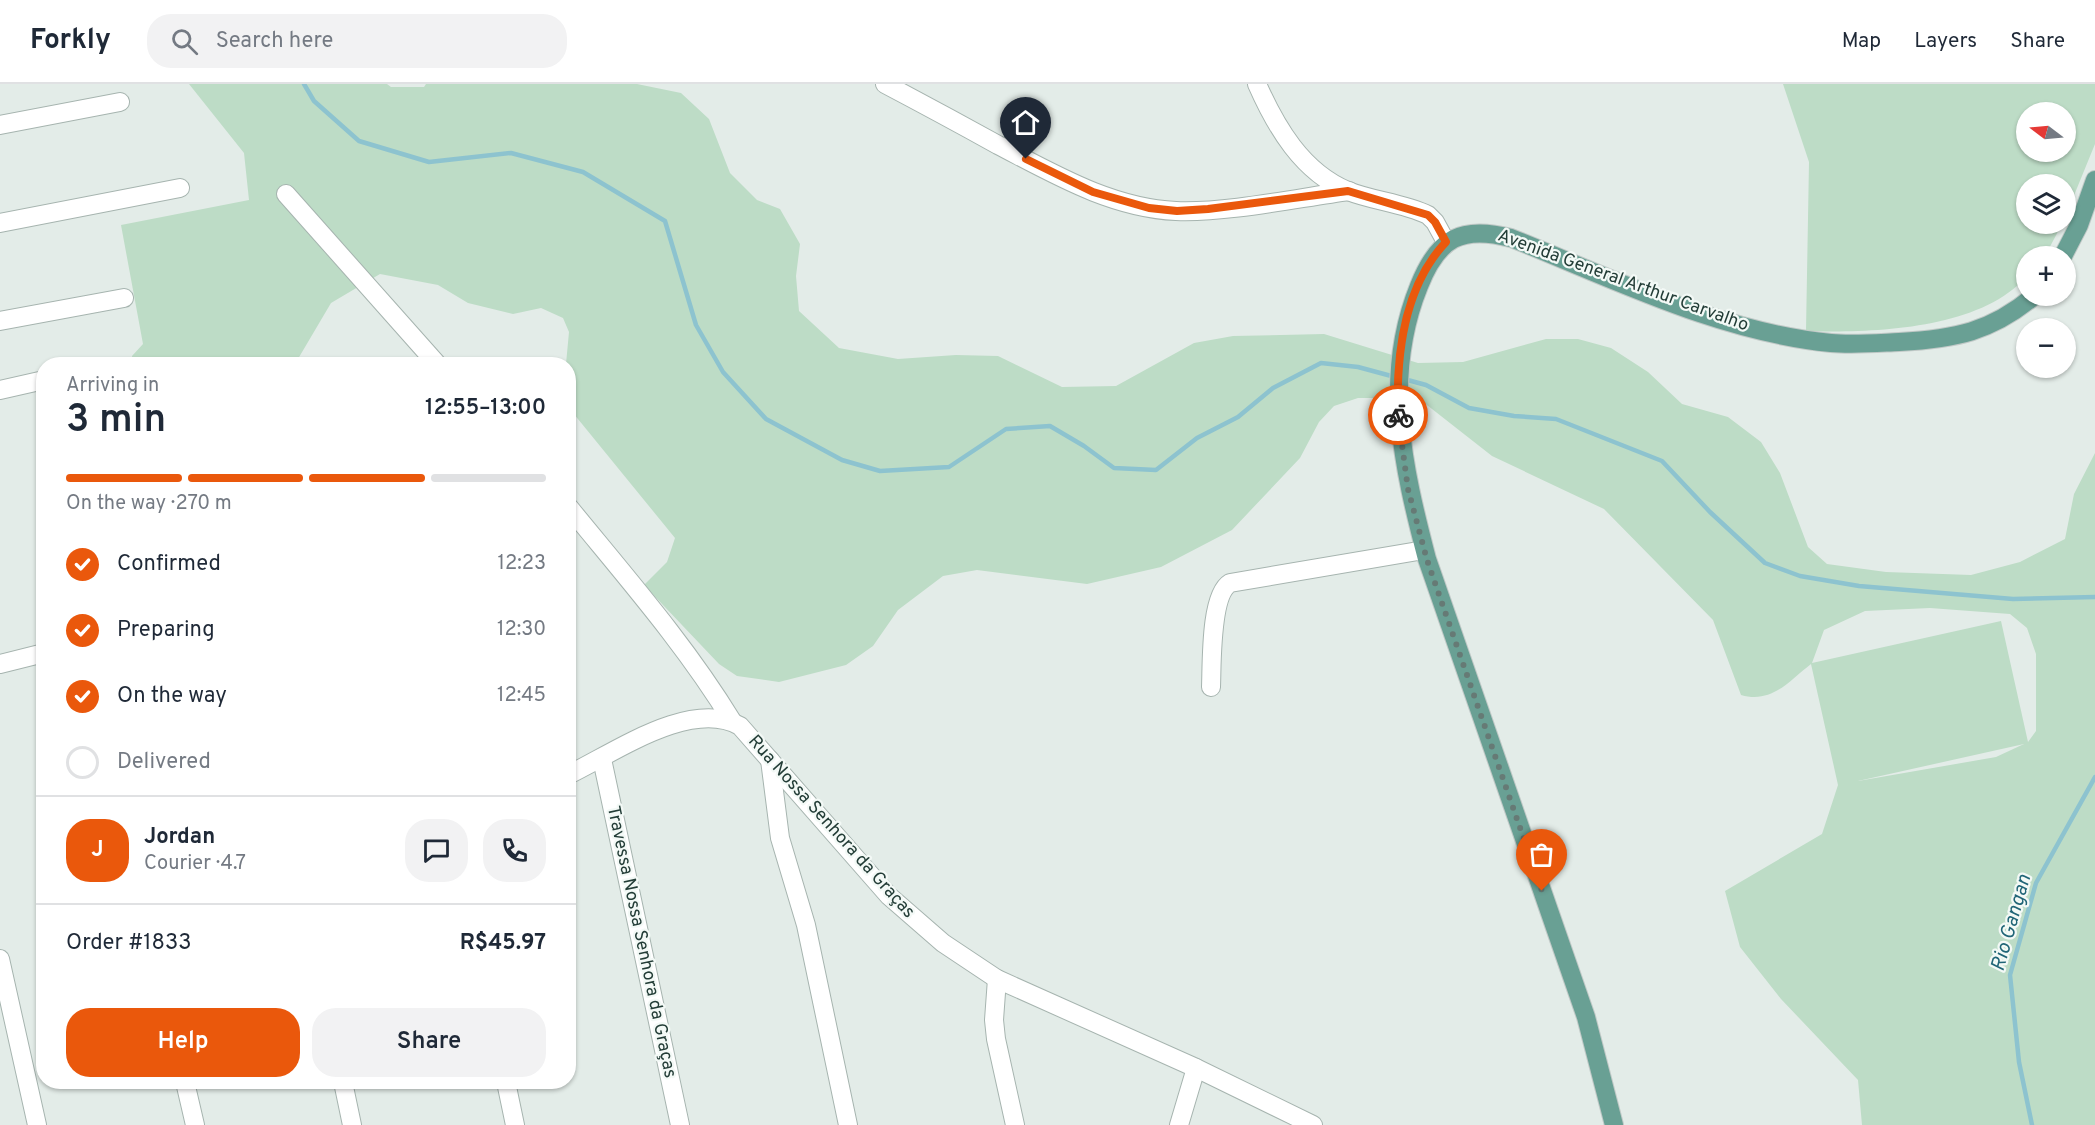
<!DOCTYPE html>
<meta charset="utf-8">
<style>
:root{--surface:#fff;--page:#f2f2f3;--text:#1f2937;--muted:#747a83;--line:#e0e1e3;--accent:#ea580c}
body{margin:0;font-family:Overpass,sans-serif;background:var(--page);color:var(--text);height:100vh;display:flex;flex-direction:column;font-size:22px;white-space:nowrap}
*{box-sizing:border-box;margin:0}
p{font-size:20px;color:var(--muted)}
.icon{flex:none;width:33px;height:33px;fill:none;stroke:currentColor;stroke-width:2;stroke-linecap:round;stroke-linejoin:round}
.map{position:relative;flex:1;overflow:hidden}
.side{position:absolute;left:36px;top:273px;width:540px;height:732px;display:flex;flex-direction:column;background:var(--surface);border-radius:24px;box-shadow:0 2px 4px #0004}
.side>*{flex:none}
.needle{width:39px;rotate:286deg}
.buttons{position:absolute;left:2016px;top:18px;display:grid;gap:12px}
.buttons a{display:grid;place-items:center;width:60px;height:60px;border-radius:50%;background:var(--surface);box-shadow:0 2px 4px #0004;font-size:30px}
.pin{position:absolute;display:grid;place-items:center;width:51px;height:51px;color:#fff;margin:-62px -26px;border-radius:50% 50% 50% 0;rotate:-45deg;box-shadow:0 0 6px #0007}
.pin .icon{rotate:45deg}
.courier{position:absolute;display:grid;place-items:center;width:60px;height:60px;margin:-30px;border:4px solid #ea580c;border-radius:50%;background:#fff;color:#222;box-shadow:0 2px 8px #0007}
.overview em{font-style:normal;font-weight:600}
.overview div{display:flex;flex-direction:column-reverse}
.overview{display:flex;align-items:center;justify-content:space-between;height:102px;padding:0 30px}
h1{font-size:39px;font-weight:600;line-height:45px}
.bar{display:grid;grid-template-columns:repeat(4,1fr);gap:9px 6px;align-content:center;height:72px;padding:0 30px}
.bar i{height:8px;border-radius:4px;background:var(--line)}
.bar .selected{background:var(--accent)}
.bar p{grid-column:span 4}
.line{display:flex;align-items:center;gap:15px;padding:0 30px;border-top:2px solid var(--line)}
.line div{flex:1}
.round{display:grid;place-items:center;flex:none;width:63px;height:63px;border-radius:24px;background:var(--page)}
ol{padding:0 30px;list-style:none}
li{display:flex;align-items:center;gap:18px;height:66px}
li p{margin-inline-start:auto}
li .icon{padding:6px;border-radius:50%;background:var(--accent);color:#fff;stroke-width:4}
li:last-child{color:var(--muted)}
li i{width:33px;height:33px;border:3px solid var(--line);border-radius:50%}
.primary-button{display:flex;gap:12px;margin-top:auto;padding:12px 30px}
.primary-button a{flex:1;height:69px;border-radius:24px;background:var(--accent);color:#fff;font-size:24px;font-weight:600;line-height:69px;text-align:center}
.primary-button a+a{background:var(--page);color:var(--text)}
header{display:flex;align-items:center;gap:36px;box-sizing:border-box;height:84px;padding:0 30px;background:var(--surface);border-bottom:2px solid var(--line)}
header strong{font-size:28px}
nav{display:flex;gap:33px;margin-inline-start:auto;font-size:21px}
.search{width:420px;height:54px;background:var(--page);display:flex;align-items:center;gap:15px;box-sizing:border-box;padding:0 21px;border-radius:24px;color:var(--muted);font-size:22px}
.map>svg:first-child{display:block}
</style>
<header>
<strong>Forkly</strong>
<div class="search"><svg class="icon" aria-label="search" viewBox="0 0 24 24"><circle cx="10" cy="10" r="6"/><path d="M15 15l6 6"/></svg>Search here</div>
<nav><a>Map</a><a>Layers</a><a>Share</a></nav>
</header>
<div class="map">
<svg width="2095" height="1041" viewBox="0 0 2095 1041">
<rect width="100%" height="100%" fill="#e3ece8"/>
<g fill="#bddcc6" fill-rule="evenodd">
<path d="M189,0H387L391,3H424L426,0H637L681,9L709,35L730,89L757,116L780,125L800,160L796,192L799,227L839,264L898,275L956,271L998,272L1062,303L1116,302L1194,259L1233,252L1324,250L1418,279L1463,278L1546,255H1578L1611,264L1648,288L1682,320L1728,333L1761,358L1780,389L1808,463L1827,480L1886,488L1971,491L2020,478L2065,455L2074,410L2095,369V1041H1862L1858,996L1781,915L1740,863L1725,807L1822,750L1838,701L1811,580C1789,597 1772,620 1741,611L1713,536L1604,425L1492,372L1418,314H1358L1334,322L1319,338L1300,374L1232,446L1161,483L1087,500L977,486L943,492L898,526L873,562L846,581L779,598L737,592L719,580L644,501L667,478L675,454L569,324L568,280H566L569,248L563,234L541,224L513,230L468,219L438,201L380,190L331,219L295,280H133L132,272L143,260L121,141L249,116L244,69ZM1930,524L2010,530L2027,544L2036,570V647L2028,658L2001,537L1812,579L1824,546L1865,527ZM2024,660L1996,673L1858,697Z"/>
<path d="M1783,0H2095V60L2066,131V100H2026V140H2062L2045,172H2026V193C1979,246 1872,249 1806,247L1809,78ZM2026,28H2066V68H2026Z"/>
</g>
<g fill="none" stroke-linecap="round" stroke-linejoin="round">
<g stroke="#8dc3cf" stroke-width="4.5">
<path d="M304,0L314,17L359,57L429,78L511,69L583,88L665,137L696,241L723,288L766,335L842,376L880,387L949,383L1006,345L1050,342L1084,362L1114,384L1156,386L1197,354L1238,333L1273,304L1321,279L1358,283L1395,293"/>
<path d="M1404,295L1426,301L1469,324L1514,332L1556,335L1662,377L1710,428L1765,479L1800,492L1859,502L2013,515L2095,513"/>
<path d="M2032,1041L2019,978L2010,891L2036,799L2095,693"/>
</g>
<defs>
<g id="minor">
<path d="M885,0C923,20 960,40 998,61C1054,90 1111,124 1176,127C1227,129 1297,114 1349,107"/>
<path d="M0,41L120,18"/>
<path d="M286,110L437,280"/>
<path d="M0,139L180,104"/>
<path d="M0,237L124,214"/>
<path d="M0,306L44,296"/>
<path d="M568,422C625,492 685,560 732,637"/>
<path d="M0,580L44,569"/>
<path d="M1211,603C1212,580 1210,511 1230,499L1424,466"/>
<path d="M602,675L680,1041"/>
<path d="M770,676L780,754L806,841L848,1041"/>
<path d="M568,691C614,669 691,614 740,642L889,812L943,859L997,895L1196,984L1313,1041"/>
<path d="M0,875L37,1041"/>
<path d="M997,895L994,936L996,955L1015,1041"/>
<path d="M185,998L195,1041"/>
<path d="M343,998L352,1041"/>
<path d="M506,998L515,1041"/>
<path d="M1179,1041L1196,984"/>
</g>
<path id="tertiary" d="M1257,0C1276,43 1302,88 1348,107C1373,117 1403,119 1428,131L1435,138L1446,158"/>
<g id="primary">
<path d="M2063,172L2079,141L2095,96"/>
<path d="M1614,1041L1586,933L1427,475C1403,383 1382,293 1419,202C1438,154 1461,141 1511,154C1614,195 1719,248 1831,259C1853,261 1877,259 1899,258C1955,255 1991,248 2034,212"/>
</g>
</defs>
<use href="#minor" stroke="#a6b4af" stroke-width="20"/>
<use href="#tertiary" stroke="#a6b4af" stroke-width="20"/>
<use href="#primary" stroke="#c1c9c7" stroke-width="20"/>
<use href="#minor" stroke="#fff" stroke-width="18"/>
<use href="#tertiary" stroke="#fff" stroke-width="18"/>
<use href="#primary" stroke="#69a094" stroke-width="18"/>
</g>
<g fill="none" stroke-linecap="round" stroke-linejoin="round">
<path stroke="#667a75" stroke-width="6" stroke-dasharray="0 10.8" d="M1398,331L1408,405L1427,476L1542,807"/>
<path stroke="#ea580c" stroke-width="8" d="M1026,75L1093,108L1149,124L1177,127L1208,125L1348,107L1428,131L1435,138L1446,158C1404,202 1396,272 1398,331"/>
</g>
<g text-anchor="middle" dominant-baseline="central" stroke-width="4.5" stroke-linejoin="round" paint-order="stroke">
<g font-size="18" fill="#233d37" stroke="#f3f9f6">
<text transform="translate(1623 197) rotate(20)">Avenida General Arthur Carvalho</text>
<text transform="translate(831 743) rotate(48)">Rua Nossa Senhora da Graças</text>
<text transform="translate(641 858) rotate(78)">Travessa Nossa Senhora da Graças</text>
</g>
<g font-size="20" font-style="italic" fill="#206577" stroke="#f3f9f6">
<text transform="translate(2012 839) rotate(-74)">Rio Gangan</text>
</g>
</g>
</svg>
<div class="buttons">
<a><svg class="needle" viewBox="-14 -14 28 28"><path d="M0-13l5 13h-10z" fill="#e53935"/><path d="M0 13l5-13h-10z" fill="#747a83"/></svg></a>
<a><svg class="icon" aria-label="layers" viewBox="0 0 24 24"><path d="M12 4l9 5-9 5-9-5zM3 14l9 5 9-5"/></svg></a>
<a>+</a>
<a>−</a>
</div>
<div class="pin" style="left:1542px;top:807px;background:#ea580c"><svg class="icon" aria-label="bag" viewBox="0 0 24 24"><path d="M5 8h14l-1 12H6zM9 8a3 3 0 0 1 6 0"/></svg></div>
<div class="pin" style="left:1026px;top:75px;background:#1f2937"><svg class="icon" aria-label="home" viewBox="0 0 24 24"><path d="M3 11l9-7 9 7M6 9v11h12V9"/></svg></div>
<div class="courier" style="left:1398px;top:331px"><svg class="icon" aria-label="bike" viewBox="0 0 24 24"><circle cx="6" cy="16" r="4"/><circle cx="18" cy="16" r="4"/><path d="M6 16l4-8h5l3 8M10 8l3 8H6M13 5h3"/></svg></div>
<section class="side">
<div class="overview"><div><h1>3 min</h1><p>Arriving in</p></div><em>12:55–13:00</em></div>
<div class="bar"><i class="selected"></i><i class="selected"></i><i class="selected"></i><i></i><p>On the way · 270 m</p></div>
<ol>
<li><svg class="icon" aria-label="check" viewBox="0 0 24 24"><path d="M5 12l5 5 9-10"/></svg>Confirmed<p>12:23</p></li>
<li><svg class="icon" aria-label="check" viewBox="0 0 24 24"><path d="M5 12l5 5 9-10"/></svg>Preparing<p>12:30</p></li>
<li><svg class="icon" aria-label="check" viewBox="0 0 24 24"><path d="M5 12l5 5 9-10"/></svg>On the way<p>12:45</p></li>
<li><i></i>Delivered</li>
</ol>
<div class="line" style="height:108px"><b class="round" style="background:var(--accent);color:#fff">J</b><div><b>Jordan</b><p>Courier · 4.7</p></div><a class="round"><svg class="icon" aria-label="chat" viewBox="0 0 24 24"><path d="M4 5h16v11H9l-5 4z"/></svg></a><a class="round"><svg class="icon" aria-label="phone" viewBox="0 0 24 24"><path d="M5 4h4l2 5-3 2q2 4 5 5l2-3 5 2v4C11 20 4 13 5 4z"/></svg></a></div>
<div class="line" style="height:78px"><div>Order #1833</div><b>R$45.97</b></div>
<div class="primary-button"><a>Help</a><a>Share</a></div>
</section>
</div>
